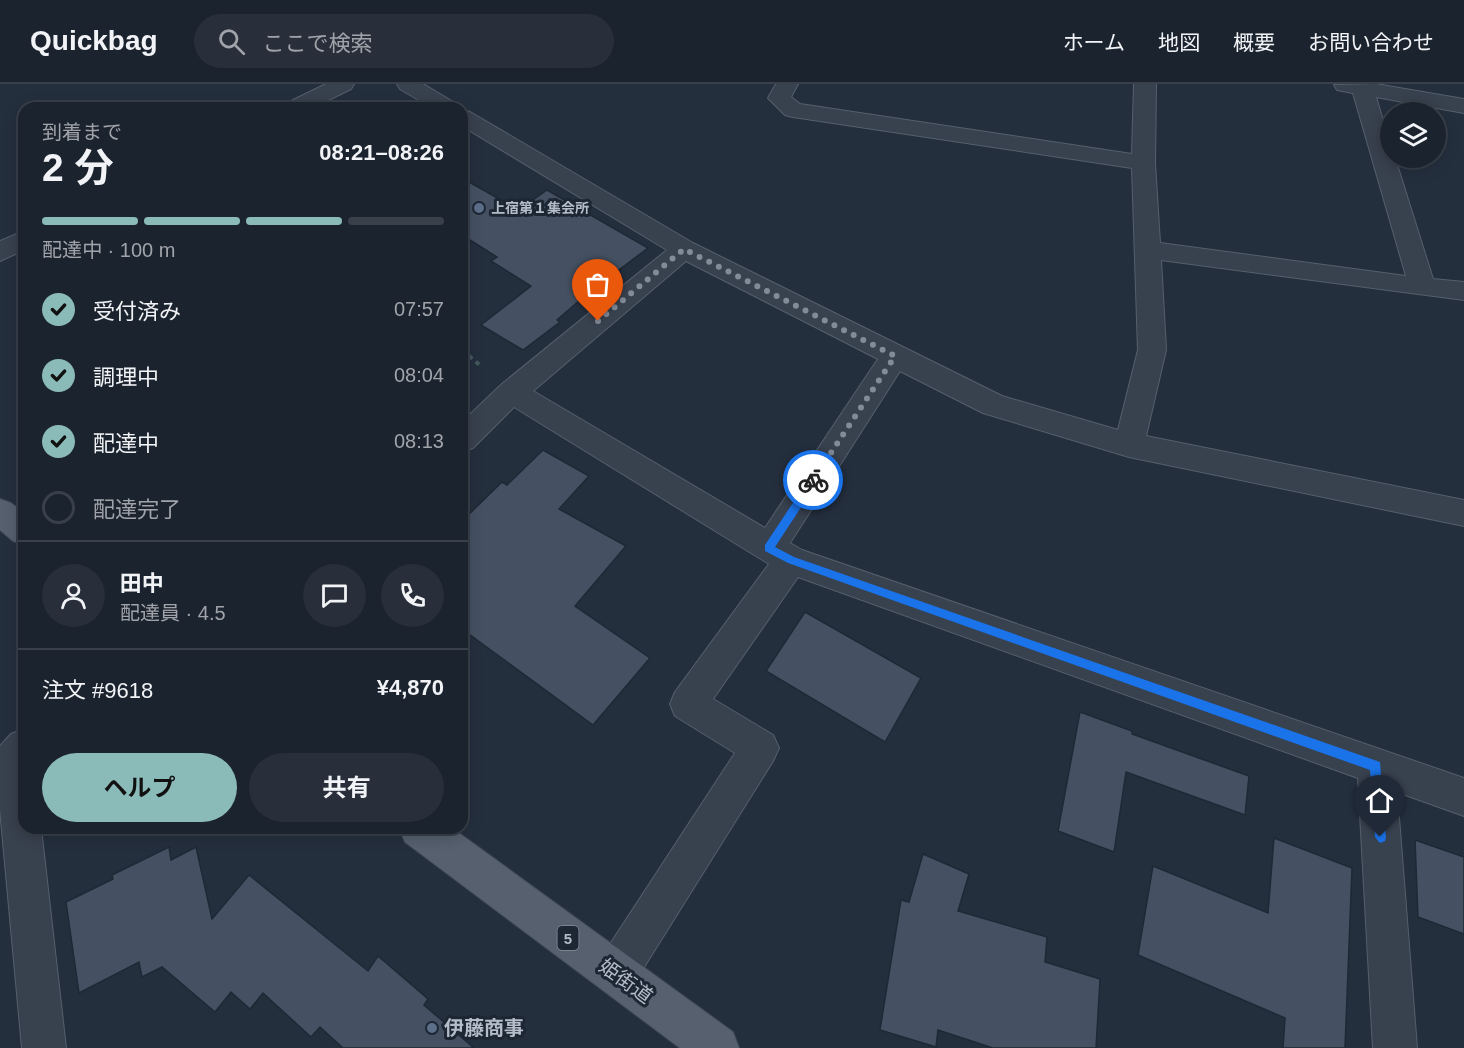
<!DOCTYPE html>
<html lang="ja">
<meta charset="utf-8">
<style>
:root{--surface:#1b232e;--page:#282f3a;--text:#f1f3f6;--muted:#a0a4aa;--line:#39404a;--accent:#8bbbb9}
body{margin:0;font-family:Arial,"Noto Sans JP",sans-serif;background:var(--page);color:var(--text);height:100vh;display:flex;flex-direction:column;font-size:22px;white-space:nowrap}
*{box-sizing:border-box;margin:0}
p{font-size:20px;color:var(--muted)}
.icon{flex:none;width:33px;height:33px;fill:none;stroke:currentColor;stroke-width:2;stroke-linecap:round;stroke-linejoin:round}
.map{position:relative;flex:1;overflow:hidden}
.panel{position:absolute;left:18px;top:18px;width:450px;height:732px;display:flex;flex-direction:column;background:var(--surface);border-radius:18px;box-shadow:0 3px 15px #0003,0 0 0 2px var(--line)}
.panel>*{flex:none}
.buttons{position:absolute;left:1380px;top:18px;display:grid;gap:12px}
.buttons a{display:grid;place-items:center;width:66px;height:66px;border-radius:50%;background:var(--surface);box-shadow:0 3px 15px #0003,0 0 0 2px var(--line);font-size:30px}
.pin{position:absolute;display:grid;place-items:center;width:51px;height:51px;color:#fff;margin:-62px -26px;border-radius:50% 50% 50% 0;rotate:-45deg;box-shadow:0 0 6px #0007}
.pin .icon{rotate:45deg}
.courier{position:absolute;display:grid;place-items:center;width:60px;height:60px;margin:-30px;border:4px solid #1a73e8;border-radius:50%;background:#fff;color:#222;box-shadow:0 2px 8px #0007}
.headline em{font-style:normal;font-weight:700}
.headline div{display:flex;flex-direction:column-reverse}
.headline{display:flex;align-items:center;justify-content:space-between;height:102px;padding:0 24px}
h1{font-size:39px;font-weight:700;line-height:45px}
.bar{display:grid;grid-template-columns:repeat(4,1fr);gap:9px 6px;align-content:center;height:72px;padding:0 24px}
.bar i{height:8px;border-radius:4px;background:var(--line)}
.bar .active{background:var(--accent)}
.bar p{grid-column:span 4}
.line{display:flex;align-items:center;gap:15px;padding:0 24px;border-top:2px solid var(--line)}
.line div{flex:1}
.round{display:grid;place-items:center;flex:none;width:63px;height:63px;border-radius:32px;background:var(--page)}
ol{padding:0 24px;list-style:none}
li{display:flex;align-items:center;gap:18px;height:66px}
li p{margin-inline-start:auto}
li .icon{padding:6px;border-radius:50%;background:var(--accent);color:#111;stroke-width:4}
li:last-child{color:var(--muted)}
li i{width:33px;height:33px;border:3px solid var(--line);border-radius:50%}
.primary-button{display:flex;gap:12px;margin-top:auto;padding:12px 24px}
.primary-button a{flex:1;height:69px;border-radius:36px;background:var(--accent);color:#111;font-size:24px;font-weight:700;line-height:69px;text-align:center}
.primary-button a+a{background:var(--page);color:var(--text)}
header{display:flex;align-items:center;gap:36px;box-sizing:border-box;height:84px;padding:0 30px;background:var(--surface);border-bottom:2px solid var(--line)}
header strong{font-size:28px}
nav{display:flex;gap:33px;margin-inline-start:auto;font-size:21px}
.search{width:420px;height:54px;background:var(--page);display:flex;align-items:center;gap:15px;box-sizing:border-box;padding:0 21px;border-radius:33px;color:var(--muted);font-size:22px}
.map>svg:first-child{display:block}
</style>
<header>
<strong>Quickbag</strong>
<div class="search"><svg class="icon" aria-label="search" viewBox="0 0 24 24"><circle cx="10" cy="10" r="6"/><path d="M15 15l6 6"/></svg>ここで検索</div>
<nav><a>ホーム</a><a>地図</a><a>概要</a><a>お問い合わせ</a></nav>
</header>
<div class="map">
<svg width="1464" height="964" viewBox="0 0 1464 964">
<rect width="100%" height="100%" fill="#242f3e"/>
<g fill="#455162" stroke="#1f2835" stroke-width="1.5">
<path d="M462,94L515,124L523,119L526,121L547,106L648,164L587,210L557,236L560,238L523,266L481,241L531,202L491,177L497,173L462,151Z"/>
<path d="M543,366L589,392L559,425L626,462L575,522L650,574L593,641L462,545V437L502,398L507,401Z"/>
<path d="M805,528L921,594L885,658L766,587Z"/>
<path d="M1080,628L1132,647V650L1249,692L1245,731L1126,688L1114,768L1058,747Z"/>
<path d="M1274,754L1352,784L1345,964H1283L1285,934L1138,871L1153,782L1268,829Z"/>
<path d="M1415,756L1464,773V850L1418,833Z"/>
<path d="M169,763L171,776L196,763L212,835L249,791L368,887L378,872L428,915L424,921L474,964H343L320,943L311,953L263,909L250,925L231,908L215,928L162,883L142,893L139,878L79,909L66,818L113,795L112,791Z"/>
<path d="M923,770L969,790L958,827L1047,853L1045,878L1100,895L1096,964H993L938,946L936,963L880,946L901,816L909,818Z"/>
</g>
<g fill="none" stroke-linecap="round" stroke-linejoin="round">
<defs>
<g id="minor">
<path d="M326,0H354L351,5L312,24H284L287,19Z"/>
<path d="M397,0H423L455,19L458,24H432L400,5Z"/>
<path d="M776,0H798L791,13L800,20L1132,70L1134,0H1156L1155,79L1160,159L1406,192L1353,9L1337,6L1334,1L1376,0L1464,15V29L1376,13L1390,60V74H1395L1433,195L1464,198V216L1161,176L1166,266L1146,352L1464,416V442L1129,373L983,329L900,287L790,459L802,466L1464,694V732L1397,708L1417,964H1373L1358,694L798,493L713,615L773,651L779,664L773,677L631,904L616,910L601,904L595,889L601,874L735,669L675,632L670,620L675,608L769,480L514,323L473,364L462,368V338L502,300L667,166L462,42V26L470,28L693,159L1002,312L1118,346L1138,266L1132,84L793,33L785,31L768,14ZM686,177L878,275L765,444L533,307Z"/>
<path d="M24,147V166L0,177V157Z"/>
<path d="M24,645V744H41L66,964H22L0,725V662L11,650Z"/>
</g>
<g id="major">
<path d="M0,415L11,419L24,429V461L13,457L0,446Z"/>
<path d="M399,744H452L733,948L739,964H680L405,758Z"/>
</g>
</defs>
<use href="#minor" stroke="#565f6c" stroke-width="2"/>
<use href="#major" stroke="#414a57" stroke-width="2"/>
<path stroke="#44595c" stroke-width="4" stroke-dasharray="4.5 4.5" stroke-linecap="butt" d="M462,266L482,283"/>
<use href="#minor" fill="#38414e" fill-rule="evenodd"/>
<use href="#major" fill="#56606e" fill-rule="evenodd"/>
</g>
<path fill="#1a73e8" d="M813,392L817,393V399L775,463L794,473L1380,678L1386,753L1385,757L1380,759L1375,753L1370,686L788,479L765,467V461L810,393Z"/>
<g fill="none" stroke-linecap="round" stroke-linejoin="round">
<path stroke="#828b98" stroke-width="6" stroke-dasharray="0 10.8" d="M598,237L684,165L895,272L813,396"/>
</g>
<g fill="#5c6f8a" stroke="#1d2633" stroke-width="2">
<circle cx="479" cy="124" r="6"/>
<circle cx="432" cy="944" r="6"/>
</g>
<g text-anchor="middle" dominant-baseline="central" stroke-width="6" stroke-linejoin="round" paint-order="stroke">
<g font-size="14" font-weight="bold" fill="#b4bcc9" stroke="#1d2633" text-anchor="start">
<text x="491" y="124">上宿第１集会所</text>
</g>
<rect fill="#1d2633" stroke="#878f9c" stroke-width="1.5" x="557.5" y="842" width="21" height="24" rx="4.5"/>
<g font-size="15" font-weight="bold" fill="#b4bcc9">
<text x="568" y="854">5</text>
</g>
<g font-size="20" fill="#b4bcc9" stroke="#1d2633">
<text transform="translate(626 897) rotate(36)">姫街道</text>
</g>
<g font-size="20" font-weight="bold" fill="#b4bcc9" stroke="#1d2633" text-anchor="start">
<text x="444" y="944">伊藤商事</text>
</g>
</g>
</svg>
<div class="buttons">
<a><svg class="icon" aria-label="layers" viewBox="0 0 24 24"><path d="M12 4l9 5-9 5-9-5zM3 14l9 5 9-5"/></svg></a>
</div>
<div class="pin" style="left:598px;top:237px;background:#ea580c"><svg class="icon" aria-label="bag" viewBox="0 0 24 24"><path d="M5 8h14l-1 12H6zM9 8a3 3 0 0 1 6 0"/></svg></div>
<div class="pin" style="left:1380px;top:753px;background:#1f2937"><svg class="icon" aria-label="home" viewBox="0 0 24 24"><path d="M3 11l9-7 9 7M6 9v11h12V9"/></svg></div>
<div class="courier" style="left:813px;top:396px"><svg class="icon" aria-label="bike" viewBox="0 0 24 24"><circle cx="6" cy="16" r="4"/><circle cx="18" cy="16" r="4"/><path d="M6 16l4-8h5l3 8M10 8l3 8H6M13 5h3"/></svg></div>
<section class="panel">
<div class="headline"><div><h1>2 分</h1><p>到着まで</p></div><em>08:21–08:26</em></div>
<div class="bar"><i class="active"></i><i class="active"></i><i class="active"></i><i></i><p>配達中 · 100 m</p></div>
<ol>
<li><svg class="icon" aria-label="check" viewBox="0 0 24 24"><path d="M5 12l5 5 9-10"/></svg>受付済み<p>07:57</p></li>
<li><svg class="icon" aria-label="check" viewBox="0 0 24 24"><path d="M5 12l5 5 9-10"/></svg>調理中<p>08:04</p></li>
<li><svg class="icon" aria-label="check" viewBox="0 0 24 24"><path d="M5 12l5 5 9-10"/></svg>配達中<p>08:13</p></li>
<li><i></i>配達完了</li>
</ol>
<div class="line" style="height:108px"><a class="round"><svg class="icon" aria-label="person" viewBox="0 0 24 24"><circle cx="12" cy="8" r="4"/><path d="M4 21q1-7 8-7t8 7"/></svg></a><div><b>田中</b><p>配達員 · 4.5</p></div><a class="round"><svg class="icon" aria-label="chat" viewBox="0 0 24 24"><path d="M4 5h16v11H9l-5 4z"/></svg></a><a class="round"><svg class="icon" aria-label="phone" viewBox="0 0 24 24"><path d="M5 4h4l2 5-3 2q2 4 5 5l2-3 5 2v4C11 20 4 13 5 4z"/></svg></a></div>
<div class="line" style="height:78px"><div>注文 #9618</div><b>¥4,870</b></div>
<div class="primary-button"><a>ヘルプ</a><a>共有</a></div>
</section>
</div>
